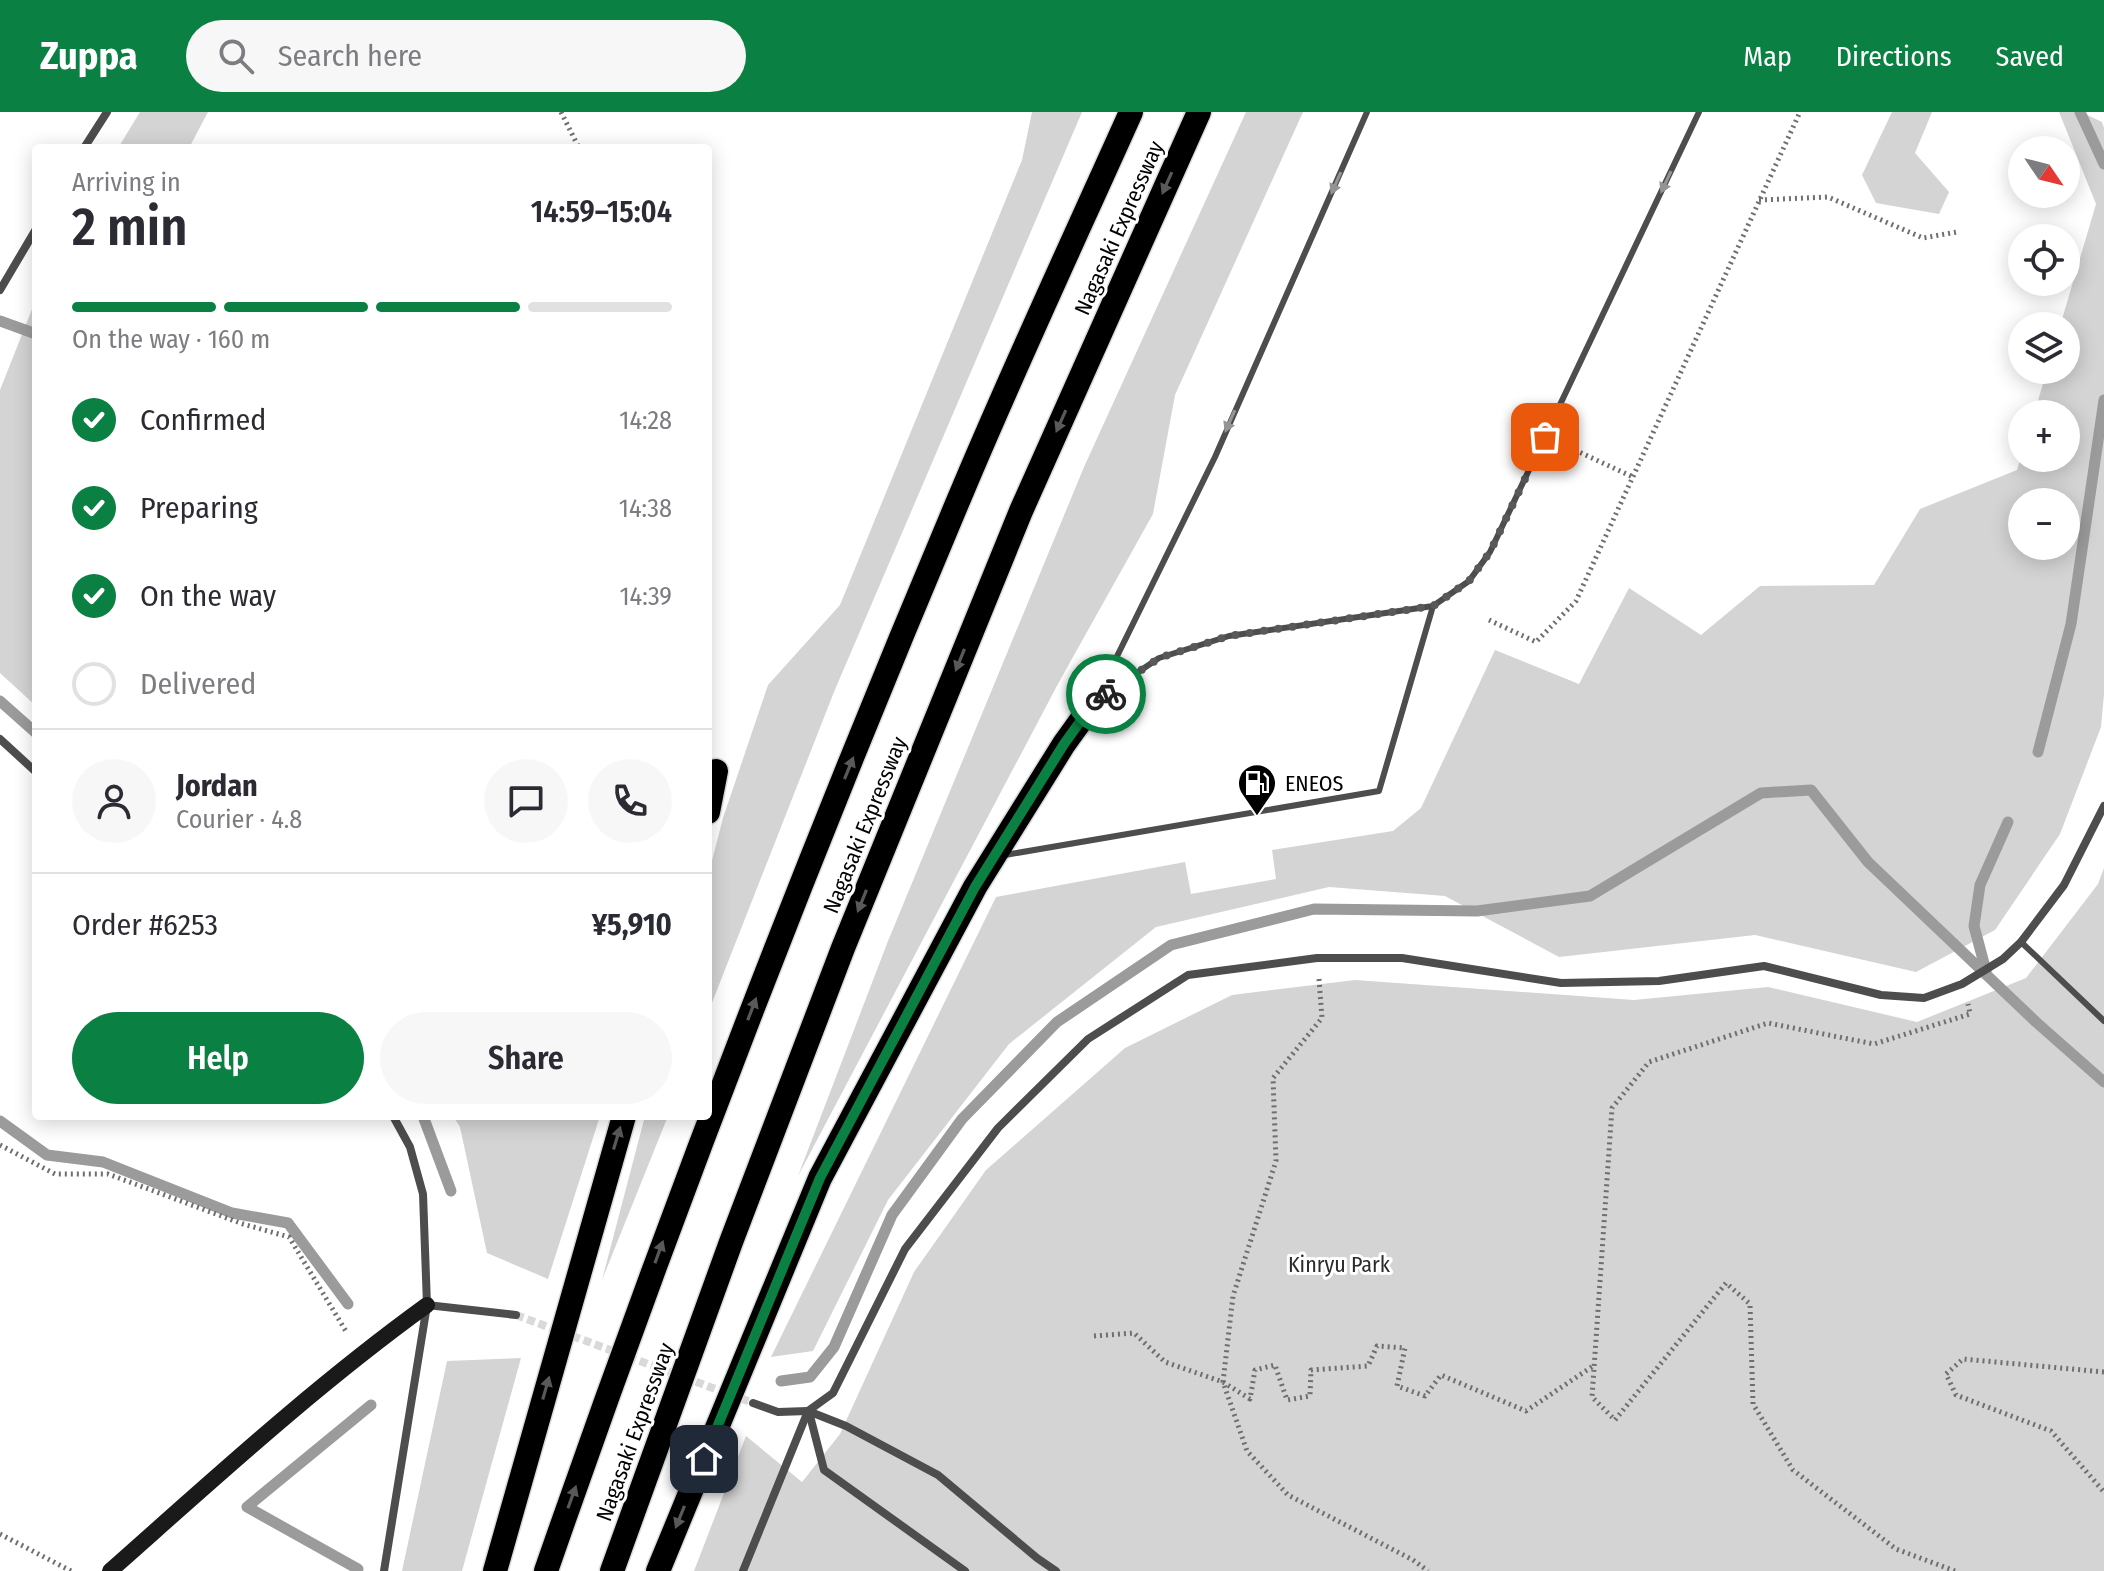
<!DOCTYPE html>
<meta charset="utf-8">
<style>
:root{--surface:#fff;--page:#f7f7f7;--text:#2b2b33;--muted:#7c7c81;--line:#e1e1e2;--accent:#0b8043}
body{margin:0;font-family:"Fira Sans Condensed",sans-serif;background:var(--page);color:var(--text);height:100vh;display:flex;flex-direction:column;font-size:30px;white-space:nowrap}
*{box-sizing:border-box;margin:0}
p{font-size:26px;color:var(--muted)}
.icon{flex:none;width:44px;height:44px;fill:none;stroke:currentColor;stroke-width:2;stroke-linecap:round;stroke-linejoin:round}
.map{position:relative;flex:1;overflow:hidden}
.side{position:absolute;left:32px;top:32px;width:680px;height:976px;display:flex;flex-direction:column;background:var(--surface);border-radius:8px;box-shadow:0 4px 20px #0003}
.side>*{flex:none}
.needle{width:52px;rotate:125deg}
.buttons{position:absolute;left:2008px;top:24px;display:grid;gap:16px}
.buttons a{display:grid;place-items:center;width:72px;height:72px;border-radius:50%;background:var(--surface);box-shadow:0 4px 20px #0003;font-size:40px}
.pin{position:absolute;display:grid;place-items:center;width:68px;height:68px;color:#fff;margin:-34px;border-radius:16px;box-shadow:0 4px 12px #0006}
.courier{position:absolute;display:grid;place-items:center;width:80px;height:80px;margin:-40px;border:6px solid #0b8043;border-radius:50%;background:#fff;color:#222;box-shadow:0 2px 10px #0007}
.summary em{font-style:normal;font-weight:600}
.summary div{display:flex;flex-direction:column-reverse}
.summary{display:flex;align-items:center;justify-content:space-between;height:136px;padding:0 40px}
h1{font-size:52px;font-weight:600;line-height:60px}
.bar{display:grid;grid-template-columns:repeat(4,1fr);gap:12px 8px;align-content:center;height:96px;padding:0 40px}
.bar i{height:10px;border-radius:6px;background:var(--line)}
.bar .on{background:var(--accent)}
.bar p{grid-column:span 4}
.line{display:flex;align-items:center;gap:20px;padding:0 40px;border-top:2px solid var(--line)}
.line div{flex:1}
.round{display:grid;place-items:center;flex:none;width:84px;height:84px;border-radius:42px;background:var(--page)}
ol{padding:0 40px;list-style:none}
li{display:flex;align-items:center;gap:24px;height:88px}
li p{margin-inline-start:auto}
li .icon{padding:8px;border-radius:50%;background:var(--accent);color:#fff;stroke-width:4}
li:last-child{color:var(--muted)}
li i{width:44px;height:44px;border:4px solid var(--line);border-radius:50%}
.cta{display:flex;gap:16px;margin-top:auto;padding:16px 40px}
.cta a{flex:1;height:92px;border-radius:48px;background:var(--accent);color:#fff;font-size:32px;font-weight:600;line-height:92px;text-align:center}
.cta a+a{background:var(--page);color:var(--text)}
header{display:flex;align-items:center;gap:48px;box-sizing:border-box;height:112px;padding:0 40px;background:var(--accent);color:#fff}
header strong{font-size:38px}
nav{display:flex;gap:44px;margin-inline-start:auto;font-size:28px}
.search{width:560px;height:72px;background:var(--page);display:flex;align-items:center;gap:20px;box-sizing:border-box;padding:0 28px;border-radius:44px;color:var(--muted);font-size:30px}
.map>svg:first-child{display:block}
</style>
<header>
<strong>Zuppa</strong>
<div class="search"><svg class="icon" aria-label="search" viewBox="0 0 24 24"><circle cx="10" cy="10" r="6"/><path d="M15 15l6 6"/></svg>Search here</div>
<nav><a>Map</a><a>Directions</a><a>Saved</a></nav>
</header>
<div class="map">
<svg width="2104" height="1459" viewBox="0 0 2104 1459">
<rect width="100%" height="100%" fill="#fff"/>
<g fill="#d4d4d4" fill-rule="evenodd">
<path d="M140,0H208L189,36H118Z"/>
<path d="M1032,0H1082L834,580L708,901V764L723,706L768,573L840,493L1022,48Z"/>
<path d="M1246,0H1303L1175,283L1153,402L1059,570L798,1064L888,829L1084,355Z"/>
<path d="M1892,0H1932L1915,41L1949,80L1939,102L1876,91L1862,63Z"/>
<path d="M2059,0H2081L2102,10L2104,16V582L2101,615L2060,722L1995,818L1916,860L1755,823L1559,845L1445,784L1329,775L1156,815L1009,932L888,1088L813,1239L771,1245L996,785L1185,750L1191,782L1276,767L1272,738L1393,719L1421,696L1495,538L1579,572L1629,476L1701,523L1760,474L1874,473L1920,397L2017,358L2022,341V346H2066V302H2034L2047,258H2066V214H2060L2096,92ZM2022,390H2066V434H2022Z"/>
<path d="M36,187V594L0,561V278Z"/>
<path d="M2104,756V1459H694L746,1324L802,1370L840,1322L914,1160L986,1058L1125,936L1232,883L1355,868L1634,888L1768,875L1917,910L2026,866L2098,772Z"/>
<path d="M453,1004H600L548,1167L487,1141L460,1015Z"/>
<path d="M645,1004H668L602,1168Z"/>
<path d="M521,1246L462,1459H402L447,1249Z"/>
</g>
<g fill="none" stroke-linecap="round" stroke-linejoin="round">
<g stroke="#9b9b9b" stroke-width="11">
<path d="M2080,0L2104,52"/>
<path d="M0,209L36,222"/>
<path d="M0,589L36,621"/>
<path d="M2038,640L2071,512L2104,288"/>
<path d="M1986,859L1974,814L1980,773L2008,710"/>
<path d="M423,1004L451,1079"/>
<path d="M0,1009L47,1043L103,1050L232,1101L288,1111L348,1192"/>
<path d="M781,1269L810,1265L834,1235L892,1103L962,1007L1057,910L1171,833L1314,797L1477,799L1590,784L1761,681L1811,678L1868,750L2036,910L2104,970"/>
<path d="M358,1457L247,1395L371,1293"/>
</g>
<path stroke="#d9d9d9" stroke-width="8" stroke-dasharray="8 4" stroke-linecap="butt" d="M516,1203L753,1291"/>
<defs>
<g id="highway">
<path d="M708,700L716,659"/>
<path d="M495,1459L624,1004"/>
<path d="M546,1459C673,1093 813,732 964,375C1017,249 1075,125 1131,0"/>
<path d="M612,1459L731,1130L843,836L1021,399L1199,0"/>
<path d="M658,1459L820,1066L975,775L1064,632L1095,589"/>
</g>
</defs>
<use href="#highway" stroke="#dbdbdb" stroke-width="27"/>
<g stroke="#6f6f6f" stroke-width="5" stroke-dasharray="2 4" stroke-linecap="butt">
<path d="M561,0L579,36"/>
<path d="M1759,88L1828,85L1923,126L1957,120"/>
<path d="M1564,333L1633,365"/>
<path d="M1489,508L1536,530L1576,489L1800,0"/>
<path d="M1319,867L1322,906L1273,966L1276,1049L1233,1184L1223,1270L1247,1339L1288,1383L1413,1448L1428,1459"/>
<path d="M0,1033L55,1062H108L243,1112L289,1125L347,1221"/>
<path d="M1094,1224L1134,1221L1165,1250L1223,1270L1250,1287L1255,1258L1275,1253L1287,1288L1310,1284L1311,1258L1368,1254L1377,1234L1405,1236L1397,1274L1425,1284L1441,1263L1526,1299L1593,1254"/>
<path d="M2104,1260L1963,1247L1946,1262L1956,1283L2051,1319L2104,1380"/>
<path d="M0,1422L71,1459"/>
<path d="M1955,1459L1896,1437L1793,1358L1753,1292L1750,1192L1726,1171L1615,1308L1592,1285L1612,996L1649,950L1768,911L1874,932L1970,902L1968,892"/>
</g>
<g stroke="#4d4d4d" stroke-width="6">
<path d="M1097,585L1215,345L1367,0"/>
<path d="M1101,585L1159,546L1229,524L1433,494L1469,469L1490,440L1699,0"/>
<path d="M1005,743L1379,679L1433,494"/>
<path d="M2021,830L2104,909"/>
</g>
<g stroke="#4d4d4d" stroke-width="8">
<path d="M84,36L107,0"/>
<path d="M0,178L36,117"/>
<path d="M0,627L36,660"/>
<path d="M427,1193L516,1203"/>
<path d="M753,1291L778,1300L808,1299L846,1314L938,1363L1037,1446L1056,1459"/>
<path d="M809,1300L824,1358L965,1459"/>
<path d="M384,1459L427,1193L423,1082L410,1035L393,1004"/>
<path d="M743,1459L808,1299L833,1281L905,1137L998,1016L1088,927L1188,863L1317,846H1402L1561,871L1659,869L1764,854L1881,883L1924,886L1962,872L2003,847L2021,830L2064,773L2104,694"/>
</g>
<path stroke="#1a1a1a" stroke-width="16" d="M110,1459C214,1367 315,1274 427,1193"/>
<use href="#highway" stroke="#000" stroke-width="24"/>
</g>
<defs><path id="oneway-solid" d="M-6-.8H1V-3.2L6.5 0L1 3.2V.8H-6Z" transform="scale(2)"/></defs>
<g fill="#949494">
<use href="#oneway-solid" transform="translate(1666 70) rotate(115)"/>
<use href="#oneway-solid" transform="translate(1336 71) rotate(114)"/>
<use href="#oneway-solid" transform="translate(1230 309) rotate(114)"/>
</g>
<g fill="#595959">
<use href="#oneway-solid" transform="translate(1167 71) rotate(114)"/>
<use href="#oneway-solid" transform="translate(1061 309) rotate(114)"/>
<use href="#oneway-solid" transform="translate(960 548) rotate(112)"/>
<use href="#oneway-solid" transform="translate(849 656) rotate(-68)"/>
<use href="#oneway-solid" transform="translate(862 789) rotate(112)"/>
<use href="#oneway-solid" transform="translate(752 897) rotate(-69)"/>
<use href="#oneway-solid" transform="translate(617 1026) rotate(-73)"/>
<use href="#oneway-solid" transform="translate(659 1140) rotate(-70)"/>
<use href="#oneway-solid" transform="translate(546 1276) rotate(-74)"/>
<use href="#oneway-solid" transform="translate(572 1385) rotate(-70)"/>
<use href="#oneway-solid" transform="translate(680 1405) rotate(112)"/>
</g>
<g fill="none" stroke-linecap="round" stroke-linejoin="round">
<path stroke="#595959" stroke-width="8" stroke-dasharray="0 14.4" d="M1106,582L1159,546L1229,524L1433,494L1469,469L1490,440L1545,325"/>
<path stroke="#0b8043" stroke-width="10" d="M704,1347L820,1066L975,775L1064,632L1095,589L1106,582"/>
</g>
<defs>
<symbol id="fuel-pin" viewBox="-11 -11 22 30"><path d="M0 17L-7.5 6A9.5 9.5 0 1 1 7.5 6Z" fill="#000" stroke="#fff"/><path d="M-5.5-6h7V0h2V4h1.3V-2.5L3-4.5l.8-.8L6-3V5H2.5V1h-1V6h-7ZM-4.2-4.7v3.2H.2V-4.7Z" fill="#fff"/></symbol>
</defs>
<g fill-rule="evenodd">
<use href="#fuel-pin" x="1235" y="649" width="44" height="60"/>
</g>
<g text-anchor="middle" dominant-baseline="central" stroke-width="6" stroke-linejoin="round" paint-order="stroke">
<g font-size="22" fill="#000" stroke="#fff">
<text transform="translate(1119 116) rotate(-66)">Nagasaki Expressway</text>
<text transform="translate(865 713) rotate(-68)">Nagasaki Expressway</text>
<text transform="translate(635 1320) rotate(-70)">Nagasaki Expressway</text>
</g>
<g font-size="22" fill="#000" stroke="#fff" text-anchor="start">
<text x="1285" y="671">ENEOS</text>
</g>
<g font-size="22" fill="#2b2b2b" stroke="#fff">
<text x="1339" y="1152">Kinryu Park</text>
</g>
</g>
</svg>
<div class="buttons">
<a><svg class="needle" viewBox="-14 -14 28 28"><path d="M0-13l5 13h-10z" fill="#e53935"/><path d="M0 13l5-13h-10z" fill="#7c7c81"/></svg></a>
<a><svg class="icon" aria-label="locate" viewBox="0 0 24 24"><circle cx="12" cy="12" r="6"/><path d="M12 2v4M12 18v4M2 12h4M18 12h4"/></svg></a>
<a><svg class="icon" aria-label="layers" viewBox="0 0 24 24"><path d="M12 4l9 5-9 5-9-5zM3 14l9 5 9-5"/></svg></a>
<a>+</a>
<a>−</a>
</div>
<div class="pin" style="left:1545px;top:325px;background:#ea580c"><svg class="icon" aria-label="bag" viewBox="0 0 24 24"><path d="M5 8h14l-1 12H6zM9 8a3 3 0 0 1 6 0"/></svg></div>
<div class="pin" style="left:704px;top:1347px;background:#1f2937"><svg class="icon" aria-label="home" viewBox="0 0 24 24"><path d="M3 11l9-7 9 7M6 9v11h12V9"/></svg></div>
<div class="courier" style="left:1106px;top:582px"><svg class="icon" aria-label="bike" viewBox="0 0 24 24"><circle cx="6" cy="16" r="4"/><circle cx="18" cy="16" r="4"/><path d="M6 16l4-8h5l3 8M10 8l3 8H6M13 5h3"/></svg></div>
<section class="side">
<div class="summary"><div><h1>2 min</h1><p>Arriving in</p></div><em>14:59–15:04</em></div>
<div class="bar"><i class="on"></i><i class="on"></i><i class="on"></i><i></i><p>On the way · 160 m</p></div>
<ol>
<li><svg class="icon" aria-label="check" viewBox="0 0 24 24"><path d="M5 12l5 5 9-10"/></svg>Confirmed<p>14:28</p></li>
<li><svg class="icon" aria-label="check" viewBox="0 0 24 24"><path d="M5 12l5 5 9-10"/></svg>Preparing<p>14:38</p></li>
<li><svg class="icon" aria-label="check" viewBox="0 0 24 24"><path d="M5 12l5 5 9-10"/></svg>On the way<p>14:39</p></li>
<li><i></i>Delivered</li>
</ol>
<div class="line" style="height:144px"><a class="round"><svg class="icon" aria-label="person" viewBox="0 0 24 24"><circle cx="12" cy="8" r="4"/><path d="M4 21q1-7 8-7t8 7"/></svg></a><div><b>Jordan</b><p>Courier · 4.8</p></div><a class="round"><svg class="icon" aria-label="chat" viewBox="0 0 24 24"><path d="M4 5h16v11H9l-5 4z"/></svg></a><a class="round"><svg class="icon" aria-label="phone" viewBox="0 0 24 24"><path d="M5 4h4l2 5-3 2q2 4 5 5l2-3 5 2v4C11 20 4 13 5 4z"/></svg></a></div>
<div class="line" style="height:104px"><div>Order #6253</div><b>¥5,910</b></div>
<div class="cta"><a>Help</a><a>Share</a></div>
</section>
</div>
